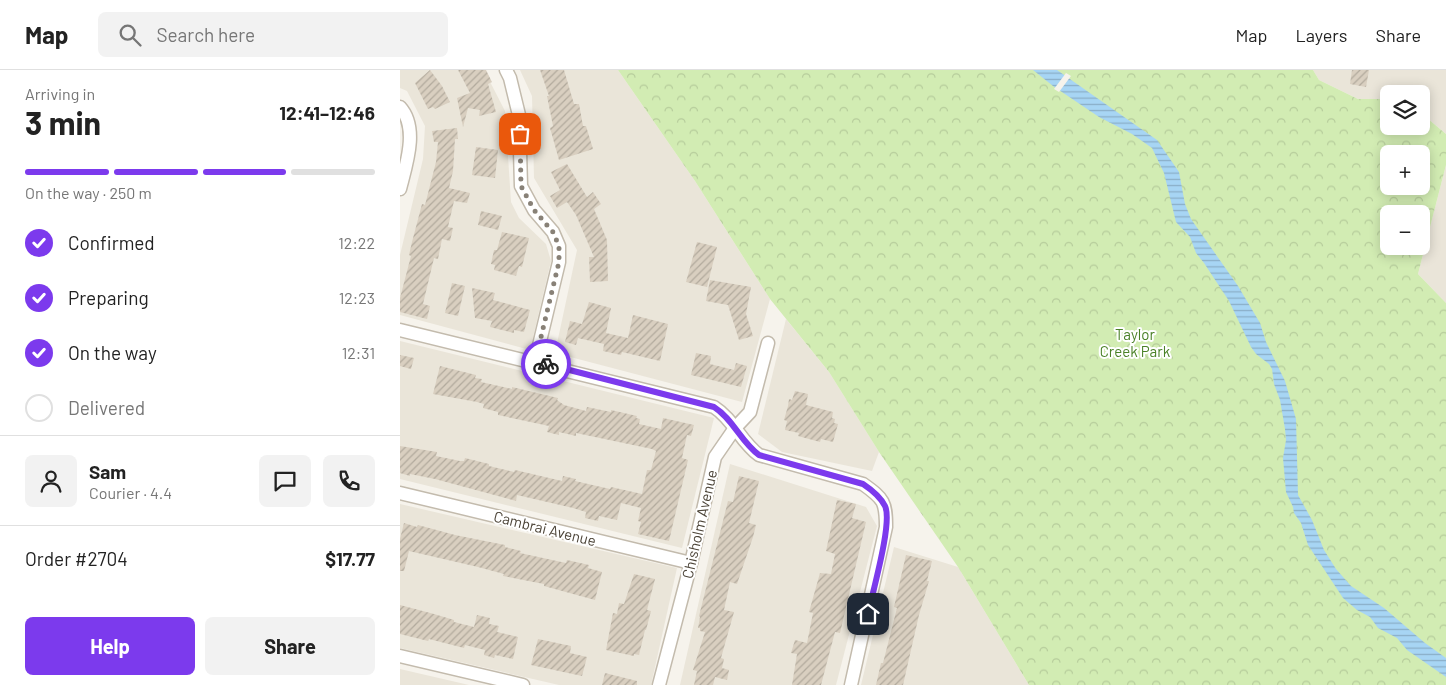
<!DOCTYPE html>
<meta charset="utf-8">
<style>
:root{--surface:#fff;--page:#f2f2f2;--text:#222;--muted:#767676;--line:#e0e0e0;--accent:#7c3aed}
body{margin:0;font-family:Barlow,sans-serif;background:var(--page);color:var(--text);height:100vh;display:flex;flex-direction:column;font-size:19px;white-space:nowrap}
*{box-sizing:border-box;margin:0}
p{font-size:16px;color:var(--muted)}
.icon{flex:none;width:28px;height:28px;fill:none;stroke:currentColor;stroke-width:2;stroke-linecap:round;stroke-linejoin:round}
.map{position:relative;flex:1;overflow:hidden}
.drawer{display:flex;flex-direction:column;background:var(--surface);width:400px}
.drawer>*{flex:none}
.controls{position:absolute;left:980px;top:15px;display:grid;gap:10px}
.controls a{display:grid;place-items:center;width:50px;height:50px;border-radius:8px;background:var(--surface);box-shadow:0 2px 12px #0003;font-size:25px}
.pin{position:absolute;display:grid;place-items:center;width:42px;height:42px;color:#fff;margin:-21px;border-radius:10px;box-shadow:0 2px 8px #0006}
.courier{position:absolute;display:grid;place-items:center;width:50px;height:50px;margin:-25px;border:4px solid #7c3aed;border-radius:50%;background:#fff;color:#222;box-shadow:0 1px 6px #0007}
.overview em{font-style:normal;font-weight:700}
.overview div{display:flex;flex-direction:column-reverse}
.overview{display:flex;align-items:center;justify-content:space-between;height:85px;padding:0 25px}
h1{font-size:32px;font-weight:700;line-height:38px}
.bar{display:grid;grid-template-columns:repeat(4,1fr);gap:8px 5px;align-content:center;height:60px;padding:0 25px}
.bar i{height:6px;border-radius:4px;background:var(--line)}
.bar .current{background:var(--accent)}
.bar p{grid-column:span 4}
.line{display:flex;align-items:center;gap:12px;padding:0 25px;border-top:1px solid var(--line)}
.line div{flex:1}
.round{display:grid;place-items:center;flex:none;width:52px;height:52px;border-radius:8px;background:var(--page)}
ol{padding:0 25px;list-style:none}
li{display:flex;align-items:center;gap:15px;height:55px}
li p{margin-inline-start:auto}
li .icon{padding:5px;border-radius:50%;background:var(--accent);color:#fff;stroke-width:4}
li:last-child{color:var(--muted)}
li i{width:28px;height:28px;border:2px solid var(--line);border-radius:50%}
.button{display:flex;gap:10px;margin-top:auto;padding:10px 25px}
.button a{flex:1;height:58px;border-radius:8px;background:var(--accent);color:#fff;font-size:20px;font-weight:700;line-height:58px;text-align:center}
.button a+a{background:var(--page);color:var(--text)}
header{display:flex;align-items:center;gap:30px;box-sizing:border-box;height:70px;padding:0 25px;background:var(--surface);border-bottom:1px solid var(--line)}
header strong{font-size:24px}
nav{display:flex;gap:28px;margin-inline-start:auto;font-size:18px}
.search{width:350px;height:45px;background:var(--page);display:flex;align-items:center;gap:12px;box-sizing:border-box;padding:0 18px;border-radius:8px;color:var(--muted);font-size:19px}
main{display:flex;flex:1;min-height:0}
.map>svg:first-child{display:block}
</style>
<header>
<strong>Map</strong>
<div class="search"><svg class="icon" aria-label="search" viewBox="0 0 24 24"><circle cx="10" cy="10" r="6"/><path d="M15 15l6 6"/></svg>Search here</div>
<nav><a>Map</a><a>Layers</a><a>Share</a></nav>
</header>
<main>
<section class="drawer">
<div class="overview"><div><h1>3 min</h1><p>Arriving in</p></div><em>12:41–12:46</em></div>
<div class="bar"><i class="current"></i><i class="current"></i><i class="current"></i><i></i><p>On the way · 250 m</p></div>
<ol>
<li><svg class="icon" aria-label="check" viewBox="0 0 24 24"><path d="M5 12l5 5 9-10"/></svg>Confirmed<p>12:22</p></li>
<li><svg class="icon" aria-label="check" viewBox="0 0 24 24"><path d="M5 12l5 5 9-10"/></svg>Preparing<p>12:23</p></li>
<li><svg class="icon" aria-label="check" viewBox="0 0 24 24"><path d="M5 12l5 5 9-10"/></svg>On the way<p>12:31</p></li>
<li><i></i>Delivered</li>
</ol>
<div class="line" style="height:90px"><a class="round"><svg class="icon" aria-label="person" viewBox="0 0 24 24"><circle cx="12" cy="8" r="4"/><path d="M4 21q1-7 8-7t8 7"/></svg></a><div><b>Sam</b><p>Courier · 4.4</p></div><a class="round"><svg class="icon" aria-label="chat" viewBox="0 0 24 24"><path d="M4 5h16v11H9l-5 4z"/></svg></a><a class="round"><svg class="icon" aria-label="phone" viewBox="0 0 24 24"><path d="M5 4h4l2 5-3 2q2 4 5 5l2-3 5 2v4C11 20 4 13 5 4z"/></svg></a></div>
<div class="line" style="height:65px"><div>Order #2704</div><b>$17.77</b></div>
<div class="button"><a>Help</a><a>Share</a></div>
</section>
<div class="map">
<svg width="1046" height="615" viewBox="0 0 1046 615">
<defs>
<pattern id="park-crowns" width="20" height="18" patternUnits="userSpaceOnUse" patternTransform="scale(1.25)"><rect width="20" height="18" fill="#d2ecb3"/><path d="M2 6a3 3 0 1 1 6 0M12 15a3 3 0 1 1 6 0" fill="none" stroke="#b6cc9b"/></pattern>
<pattern id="water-rules" width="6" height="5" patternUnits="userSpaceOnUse" patternTransform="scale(1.25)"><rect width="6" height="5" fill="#a7d5f4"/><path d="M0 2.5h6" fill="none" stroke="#8aaec7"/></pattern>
<pattern id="building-hatch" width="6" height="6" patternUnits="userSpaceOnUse" patternTransform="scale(1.25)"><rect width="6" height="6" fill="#d9cfc0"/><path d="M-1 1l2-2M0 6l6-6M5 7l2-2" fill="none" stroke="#b2aa9d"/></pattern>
</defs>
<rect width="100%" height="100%" fill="#f6f3ec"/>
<g fill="#eae5d9">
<path d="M0,0H84L105,41L111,132L119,148L146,174L151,191L130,280L0,245V185L23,89L25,56L7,21L0,18Z"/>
<path d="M120,0H218L295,111L370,229L342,332L155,283L177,180L134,108L132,26Z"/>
<path d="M913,0H1046V64L1021,43V24H989V29H958L919,10Z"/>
<path d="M1046,95V233L1018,204Z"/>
<path d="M386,249L429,302L479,382L472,401L382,382L358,364Z"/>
<path d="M0,271L314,348L282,478L0,409Z"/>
<path d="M330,394L466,437L477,456L436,615H280Z"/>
<path d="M0,434L277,498L251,615H159L0,578Z"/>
<path d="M494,477L558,497L629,615H461Z"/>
<path d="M0,599L69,615H0Z"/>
</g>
<path fill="url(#park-crowns)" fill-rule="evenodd" d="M218,0H913L919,10L958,29H989V56H1021V43L1046,64V95L1018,204L1046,233V615H629L558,497L479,382L429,302L370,229L295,111ZM989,84H1021V116H989ZM989,144H1021V176H989Z"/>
<path fill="url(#water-rules)" d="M633,0H657L757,70L779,102L785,134L791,149L838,216L860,253L866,272L885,311L896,349L898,425L912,450L924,480L936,499L951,516L984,538L1025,573L1046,588V607L1007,580L997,568L978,558L970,547L957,540L943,528L908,475L901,453L894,443L893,437L886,422L883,388L886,370L885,359L880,330L874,314L872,299L869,294L856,284L851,277L829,231L804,193L796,183L790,167L776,152L764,103L752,78L732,64L699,47L653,16Z"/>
<path fill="#f6f3ec" d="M666,3L671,6L659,22L654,19Z"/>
<g fill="url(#building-hatch)">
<path d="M30,0L42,16L50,32L35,39L33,37L28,39L15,13Z"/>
<path d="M58,0H86L92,12L88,14L96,42L79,46L80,40L68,38L63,57L57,28L70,23Z"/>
<path d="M140,0H164L174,34H179L183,56H186L193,79L159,90L150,58L153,56L147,26H149Z"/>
<path d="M952,0H969L966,17L950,14Z"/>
<path d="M57,58L58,69H55L53,101L49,118L70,123L67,133L54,131L48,157L53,158L50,171L42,169L38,189L34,188L23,234L30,236L27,249L0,242V228L11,186L9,185L12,172L22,134L25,135L36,92L38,72H34L32,61Z"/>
<path d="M76,77L98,80L95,108L72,105Z"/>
<path d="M167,94L187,127L193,122L201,134L194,139L207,170L208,211L190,212L189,187H194L176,145L167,132L157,138L150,126L160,120L151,102Z"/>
<path d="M81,141L102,146L98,160L78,155Z"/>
<path d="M102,162L129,168L122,197L119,196L116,206L94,200L95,195L91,194L94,180H97Z"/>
<path d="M297,172L317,177L307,217L286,212Z"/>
<path d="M310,210L351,217L346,244L353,266L339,270L328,235L306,231Z"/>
<path d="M52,213L65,216L58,246L45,243Z"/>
<path d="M72,218L95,223L93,230L130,240L124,262L114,260V263L90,257L92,251L75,248Z"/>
<path d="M189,232L211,238L206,263L228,268L233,245L268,254L260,291L222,282L221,285L203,281L204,274L178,268L176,275L165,272L170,251L182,254Z"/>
<path d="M296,283L311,286L310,294L334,300L336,293L347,296L341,317L291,305Z"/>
<path d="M0,285L14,288L11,299L0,296Z"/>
<path d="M40,296L76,305L75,308L82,309L81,312L112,319V317L158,328L157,330L164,335L186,341L187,337L211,342V340L237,346L236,348L240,349L239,354L261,359L263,348L294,355L291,366L287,365L282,388L288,390L269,471L238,464L241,452L238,451L241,438L221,433L217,450L199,446L198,451L185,448L186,442L173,438L117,425L116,431L35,409L10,404V406L0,403V376L37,382L36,386L60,391H64L65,388L89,394V396L114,402L115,400L162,411L163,406L176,409L175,411L210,419L211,417L242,424L247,400H251L256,381L252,379L176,363V366L159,362V365L147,362L149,356L98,345V342L83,338L84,334L77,332L33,324Z"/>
<path d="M395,321L408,324L406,335L433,342L432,348L435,349L434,353L438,354L433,372L421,369L420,372L398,366L399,363L385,360L387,351L384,350L388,336L389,329L392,330Z"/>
<path d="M339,406L359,411L349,453L356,455L353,467L337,514L330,512L324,540L334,542L321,588L324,589L322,598L329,600L327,610L315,607L313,615H294L297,601L293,600L305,562L300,561V558H298L300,547L299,546L328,431L333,432Z"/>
<path d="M437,430L456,434L452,448L466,452L440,563L435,562L421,615H392L397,584L391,583L395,570L407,573L413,543L409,542L420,503L431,504L435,484L426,481Z"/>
<path d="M4,453L17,457L18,455L55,465L105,475V477L121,481L120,483L166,493L167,490L189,495L188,498L202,502L195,530L144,516V514L103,506L104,504L78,497L9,481L4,501H0V469Z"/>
<path d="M506,485L532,491L527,511H529L519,545L503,615H476L481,593H483L497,538L494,537Z"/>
<path d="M234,504L255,509L247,540L251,541L246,560H245L239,585L234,584V586L206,580L213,543L217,544L219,533L224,534Z"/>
<path d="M0,535L34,544L54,550V552L74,557L77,545L90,548L89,554L99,556L97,562L118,567L113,589L95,585L94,588L84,585L85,580L65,575L64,578L29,569L28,571L0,564Z"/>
<path d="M138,569L171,576L170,583L187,587L182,606L131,595Z"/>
<path d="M205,603L237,611V615H202Z"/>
</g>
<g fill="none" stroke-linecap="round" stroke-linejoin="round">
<defs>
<g id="minor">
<path d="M106,0L110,8L119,45L121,116L134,140L153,162L159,176V192L135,292"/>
<path d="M0,37C19,58 6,95 0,119"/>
<path d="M0,260L314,337C333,349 341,372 359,385L463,414C484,429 486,432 486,457L451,615"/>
<path d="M0,423L291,493"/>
<path d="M0,586L123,615"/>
<path d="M259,615L291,493L315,387L335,358L350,342L368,273"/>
</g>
</defs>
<use href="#minor" stroke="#c3bbad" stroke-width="15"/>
<use href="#minor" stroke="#fff" stroke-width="12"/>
</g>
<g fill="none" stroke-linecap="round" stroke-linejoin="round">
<path stroke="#888177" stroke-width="5" stroke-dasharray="0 9" d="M120,64L121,116L134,140L153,162L159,176V192L135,292L146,294"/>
<path stroke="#7c3aed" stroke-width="6" d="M146,294L314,337C333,349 341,372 359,385L463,414C472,420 480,426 485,436C493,452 472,524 468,544"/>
</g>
<g text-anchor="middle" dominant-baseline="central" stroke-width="4" stroke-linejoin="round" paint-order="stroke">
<g font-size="15" fill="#4a8127" stroke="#fff">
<text x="735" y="264">Taylor<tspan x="735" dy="17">Creek Park</tspan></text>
</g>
<g font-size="15" fill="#4c4438" stroke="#fff">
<text transform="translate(299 454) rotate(-77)">Chisholm Avenue</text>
<text transform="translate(145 458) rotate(14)">Cambrai Avenue</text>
</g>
</g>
</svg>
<div class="controls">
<a><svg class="icon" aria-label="layers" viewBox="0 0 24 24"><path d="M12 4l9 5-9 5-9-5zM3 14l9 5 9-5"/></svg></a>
<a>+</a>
<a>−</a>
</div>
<div class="pin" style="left:120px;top:64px;background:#ea580c"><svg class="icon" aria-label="bag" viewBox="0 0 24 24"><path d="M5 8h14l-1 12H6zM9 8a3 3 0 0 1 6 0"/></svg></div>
<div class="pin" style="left:468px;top:544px;background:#1f2937"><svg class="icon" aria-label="home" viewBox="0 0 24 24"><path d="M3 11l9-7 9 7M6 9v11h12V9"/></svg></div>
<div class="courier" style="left:146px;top:294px"><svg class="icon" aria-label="bike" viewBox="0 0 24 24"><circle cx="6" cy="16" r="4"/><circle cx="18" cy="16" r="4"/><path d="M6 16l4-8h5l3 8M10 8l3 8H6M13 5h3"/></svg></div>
</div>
</main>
